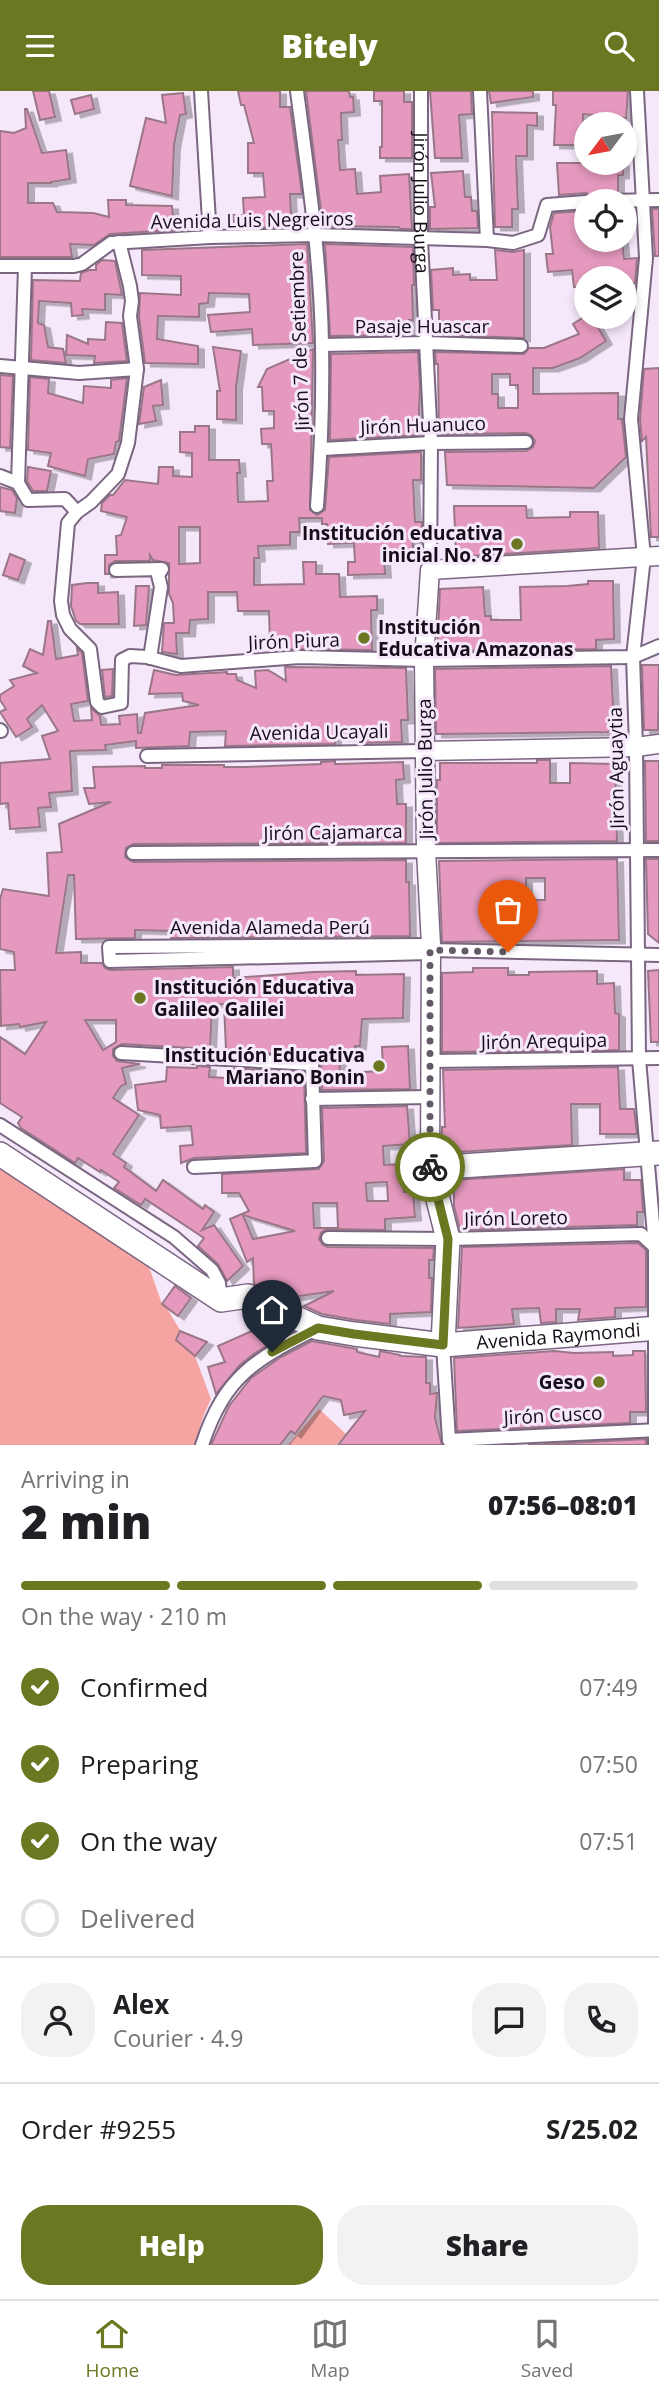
<!DOCTYPE html>
<meta charset="utf-8">
<style>
:root{--surface:#fff;--page:#f2f2f2;--text:#202124;--muted:#757577;--line:#e0e0e0;--accent:#6c7722}
body{margin:0;font-family:"Open Sans",sans-serif;background:var(--page);color:var(--text);height:100vh;display:flex;flex-direction:column;font-size:26px;white-space:nowrap}
*{box-sizing:border-box;margin:0}
p{font-size:23px;color:var(--muted)}
.icon{flex:none;width:38px;height:38px;fill:none;stroke:currentColor;stroke-width:2;stroke-linecap:round;stroke-linejoin:round}
.map{position:relative;height:1354px;overflow:hidden}
.sheet{display:flex;flex-direction:column;background:var(--surface);flex:1}
.sheet>*{flex:none}
.needle{width:46px;rotate:238deg}
.fabs{position:absolute;left:574px;top:21px;display:grid;gap:14px}
.fabs a{display:grid;place-items:center;width:63px;height:63px;border-radius:50%;background:var(--surface);box-shadow:0 4px 10px #0003;font-size:35px}
.pin{position:absolute;display:grid;place-items:center;width:60px;height:60px;color:#fff;margin:-72px -30px;border-radius:50% 50% 50% 0;rotate:-45deg;box-shadow:0 0 7px #0007}
.pin .icon{rotate:45deg}
.courier{position:absolute;display:grid;place-items:center;width:70px;height:70px;margin:-35px;border:5px solid #6c7722;border-radius:50%;background:#fff;color:#222;box-shadow:0 2px 9px #0007}
.headline em{font-style:normal;font-weight:800}
.headline div{display:flex;flex-direction:column-reverse}
.headline{display:flex;align-items:center;justify-content:space-between;height:119px;padding:0 21px}
h1{font-size:46px;font-weight:800;line-height:52px}
.bar{display:grid;grid-template-columns:repeat(4,1fr);gap:10px 7px;align-content:center;height:84px;padding:0 21px}
.bar i{height:9px;border-radius:5px;background:var(--line)}
.bar .active{background:var(--accent)}
.bar p{grid-column:span 4}
.line{display:flex;align-items:center;gap:18px;padding:0 21px;border-top:2px solid var(--line)}
.line div{flex:1}
.round{display:grid;place-items:center;flex:none;width:74px;height:74px;border-radius:28px;background:var(--page)}
ol{padding:0 21px;list-style:none}
li{display:flex;align-items:center;gap:21px;height:77px}
li p{margin-inline-start:auto}
li .icon{padding:7px;border-radius:50%;background:var(--accent);color:#fff;stroke-width:4}
li:last-child{color:var(--muted)}
li i{width:38px;height:38px;border:4px solid var(--line);border-radius:50%}
.cta{display:flex;gap:14px;margin-top:auto;padding:14px 21px}
.cta a{flex:1;height:80px;border-radius:28px;background:var(--accent);color:#fff;font-size:28px;font-weight:800;line-height:80px;text-align:center}
.cta a+a{background:var(--page);color:var(--text)}
header{display:flex;justify-content:space-between;align-items:center;height:91px;padding:0 21px;background:var(--accent);color:#fff;font-size:32px;font-weight:800}
.menu{display:flex;justify-content:space-around;align-items:center;height:98px;border-top:2px solid var(--line);background:var(--surface);font-size:19px;color:var(--muted)}
.menu a{display:grid;justify-items:center;gap:4px}
.menu .active{color:var(--accent)}
.map>svg:first-child{display:block}
</style>
<header><svg class="icon" aria-label="menu" viewBox="0 0 24 24"><path d="M4 6h16M4 12h16M4 18h16"/></svg>Bitely<svg class="icon" aria-label="search" viewBox="0 0 24 24"><circle cx="10" cy="10" r="6"/><path d="M15 15l6 6"/></svg></header>
<div class="map">
<svg width="659" height="1354" viewBox="0 0 659 1354">
<defs>
<filter id="shadow"><feDropShadow dx="6" dy="3.5" stdDeviation="0" flood-color="#0004"/></filter>
</defs>
<rect width="100%" height="100%" fill="#f6e8fb"/>
<g fill="#f5a4a2">
<path d="M0,1072L147,1170L162,1213L167,1217L195,1265L211,1308L205,1321L194,1354H0Z"/>
<path d="M319,1318L346,1343L336,1354H288Z"/>
</g>
<g fill="#e599be" stroke="#9a7787" stroke-width="2" fill-rule="evenodd" filter="url(#shadow)">
<path d="M33,0H49L55,26L40,29Z"/>
<path d="M238,0H280V16H290L302,103H290L291,123H304L305,135L234,137L233,124H244L243,107L265,106L263,82H248V52H254L244,14H241Z"/>
<path d="M306,0H349L350,6H353L354,21L341,22L342,49H338L340,79L355,78L357,103L381,101L380,85L409,83L412,138H400L399,136L323,135Z"/>
<path d="M374,0H404V11H412V67H380V56H382V10H374Z"/>
<path d="M430,0H471L472,23L459,24L462,67H435Z"/>
<path d="M489,0H533V6L491,12Z"/>
<path d="M553,0H628L626,27L583,23V54H554L556,14H553Z"/>
<path d="M183,2L186,23L180,24L174,54L172,105L130,95L146,27L166,32L162,4Z"/>
<path d="M91,4L94,18L75,23L71,9Z"/>
<path d="M25,18H27L42,62L66,59L70,88L51,91V92H28V112H53L57,121L93,122L109,126L108,109H126V114L172,115L174,139L110,143L94,154L70,153L72,166H0V40L14,42L26,37Z"/>
<path d="M492,21L537,22V35L527,34V65H516L518,118H512V136H495Z"/>
<path d="M557,72H623V84H618V101L602,102L598,109L586,102L559,104Z"/>
<path d="M463,80L465,106H471L472,120H477L478,137L430,138V116H435L431,82Z"/>
<path d="M652,118H659V165H655Z"/>
<path d="M585,120L586,149H622L624,168L637,167L635,192H625V187H586V196H574L572,179L548,181L546,163H553L550,136L554,122Z"/>
<path d="M307,153L313,252L253,254L252,238L211,241L208,224L250,221L249,203L209,202L208,212L199,213V226L158,225L157,248L198,255V273L145,272L139,226L140,202L181,204V185L142,184V159Z"/>
<path d="M325,153L413,156L414,194H412L413,229H409V244L330,245Z"/>
<path d="M495,159L513,161L524,159V247L443,244V230H439V219H433L431,179L453,177V184L470,183V189H497Z"/>
<path d="M102,169L115,170L122,204L105,203V219L82,218L83,224L72,225L71,212L39,210L38,232L44,234L48,256L63,258L66,272L31,269L33,189L80,190L81,182L89,179H96V174Z"/>
<path d="M584,226H592L606,250L580,267L553,277H533V303L618,302V328H622L626,366L594,397L447,394L445,361L526,360L533,356L535,350L531,344L526,342L439,343L438,273H436L435,261L524,263L529,257H544L579,243L573,233ZM492,283H510V294H518V317H498V303H492Z"/>
<path d="M106,231L122,232L127,270L94,272L95,265L66,264L67,244L88,253V248L105,249Z"/>
<path d="M213,256L241,260L236,296V329L217,328V300H220Z"/>
<path d="M313,258L310,419L317,424L325,419L329,366L421,361V389H413L415,431H422L421,451H413V466L384,467L385,483L348,484V471H355L354,452L328,453L327,433H322V427H299L300,441H290V454L258,455L259,467H254V494L304,493L303,471H316V483H339L340,506L377,505V519H371L372,559L285,558V553H270L269,520H238L237,501H208V528L190,529L189,542H176L177,563L162,561L164,532H174L173,512L169,503V472L153,469L150,464V470H115L109,474V483H105V464H117L116,445L121,444L127,426L101,420L102,412L110,404H113L125,389L158,393L159,376H173V385L192,386V362L180,361V341H195V335H209V369H239L240,382H237L238,411L268,410L267,390H273L271,353H262L261,338L274,337V320H263L262,296H258L267,278ZM179,436H200V472L179,473Z"/>
<path d="M418,261L420,296L418,344L330,349L331,263Z"/>
<path d="M659,277V446H651L646,346L642,350L640,328L644,278Z"/>
<path d="M0,284L13,285L10,357L0,356Z"/>
<path d="M30,286L49,288L48,302L83,312L84,295L111,297V289L127,287L119,350L116,351L114,363L88,368L85,385L48,375L51,362L28,359Z"/>
<path d="M161,289L163,314L153,315L156,330L139,333L144,296Z"/>
<path d="M28,376L51,380L47,400H33L27,390Z"/>
<path d="M0,396L12,399L17,407L15,422L0,420Z"/>
<path d="M454,415H526L527,427L570,426V421H598L599,457L456,466Z"/>
<path d="M10,463L25,469L18,489L3,484Z"/>
<path d="M588,490H613L614,548L596,549V558L437,560L440,498L483,496L485,525H491V529H521L520,496L567,495L588,493Z"/>
<path d="M87,492H98V502L118,501L119,533H80L76,530L71,515L72,494Z"/>
<path d="M136,495H149L146,534L134,535Z"/>
<path d="M48,530H51L56,568L78,564L77,557L82,562L88,610L71,613L74,630L92,629L91,617L100,625L101,634L120,633L119,625L137,623L138,642H141L145,622L199,614L183,610L182,602L149,603L154,579L176,584L227,581V583H236L237,589L256,597L255,580L268,579L286,590L285,576L406,577L408,629H401L402,651L358,652V645L335,646V653L225,655L226,640L190,641L189,655L136,657V650L105,654L106,659L70,660L72,700L49,702L51,716L38,717L40,736L10,738L8,712L0,713V672L50,668L42,645L58,640L42,614L27,628L32,636L16,646L0,621L6,618L0,609V604L14,595L10,589L37,582L23,575L30,558L43,564Z"/>
<path d="M642,574H659L658,639H644Z"/>
<path d="M611,575L614,636L608,641L436,643L435,578Z"/>
<path d="M113,578L112,605L105,606L102,579Z"/>
<path d="M537,669H550V692H570V672L615,673L617,750L437,752V689H440V672H537Z"/>
<path d="M335,670V673H339L403,671L404,688L396,689L397,713H406V752L133,753L126,757L125,766L133,771L406,769V791H409L410,845L171,847V840L135,839V847L76,848L74,784H68L56,862L81,861V872H102L105,877L110,879L233,876V887L313,881L356,880V884L404,883L403,927L362,928L360,955H355V959H339L340,982L383,980L382,956L408,955L410,998L322,999L321,972L316,965L226,959L224,913H212L210,958L122,953L113,958V965L117,970L140,973L122,977L126,993L121,995L113,1007L139,1024L113,1063L126,1072L124,1076L156,1100L163,1089L203,1118L205,1114L214,1121L202,1139L214,1134L243,1175L227,1190L218,1173L198,1155L204,1147L145,1108L141,1114L114,1097L119,1091L101,1079L100,1081L78,1067L75,1072L21,1037L18,1032L22,1026L0,1012V946L25,963L46,931L20,936L19,933L1,935L0,879H15L14,861L0,858V808L3,798L49,805L47,762L62,761L59,733L111,711L89,713L84,697H95L93,676L145,675V677H162V674H224V676H246L321,673V671ZM85,929H116V951L103,959Z"/>
<path d="M645,670H659V750H646Z"/>
<path d="M617,768L619,849L442,851L439,770ZM526,787H545V809H526Z"/>
<path d="M646,768H659V852L648,843Z"/>
<path d="M473,877H508V884H529V881L597,880V893L614,892L615,922L619,923V959L442,961V882L473,881Z"/>
<path d="M659,879V951H651L648,880Z"/>
<path d="M197,975L210,976L209,986L228,987L227,977L304,981L306,1062L194,1067L181,1072L180,1055L193,1054L191,1035L161,1037L160,1024L138,1019L135,994L166,990L167,976L197,977Z"/>
<path d="M618,976L620,1018H634L637,1043H600V1013H571L572,1054L441,1062L442,1036H445L443,979Z"/>
<path d="M407,1015L410,1053L383,1055L384,1074L402,1073L404,1101L413,1100L415,1126L385,1128V1139L327,1138L321,1142L319,1148L323,1154L328,1156L434,1157L433,1169H429V1187H432L431,1221L390,1223V1233L356,1229L322,1223L304,1215L334,1200L286,1207L254,1193L253,1167L247,1171L230,1128L249,1120L239,1102H222V1083L319,1078L324,1070L322,1017ZM387,1091L388,1110H367L366,1092ZM313,1112H337L338,1137H314ZM243,1124L295,1140L253,1148Z"/>
<path d="M624,1078V1089H641L643,1121H637V1134L460,1139L454,1115V1089Z"/>
<path d="M638,1152L646,1159V1216L615,1217V1226L578,1229L580,1218H556V1231L541,1232L539,1217L512,1218L514,1233L458,1237L462,1156Z"/>
<path d="M175,1195L191,1207L178,1225L162,1213Z"/>
<path d="M272,1231L290,1241L255,1262L240,1274L216,1303L208,1276L225,1271L218,1255Z"/>
<path d="M180,1240L207,1251L195,1265L176,1249Z"/>
<path d="M312,1250L357,1258V1261L379,1266L380,1260L400,1264V1265L426,1266V1292H430V1303L437,1302L435,1327L442,1354H338L365,1320L344,1324L341,1309L323,1305L295,1343L291,1340L280,1354H211L229,1315L251,1287L281,1266Z"/>
<path d="M554,1260L574,1262L613,1261V1265L633,1264V1260H645L646,1321H630V1332L457,1340L454,1267Z"/>
<path d="M646,1348V1354H528Z"/>
</g>
<g fill="none" stroke-linecap="round" stroke-linejoin="round">
<defs>
<g id="street">
<path d="M201,0L210,146"/>
<path d="M297,0C308,85 321,170 322,255C323,309 321,362 317,415"/>
<path id="s1" d="M421,0V148L431,352L430,479"/>
<path d="M480,0L487,149"/>
<path d="M637,0L646,167L631,328L644,466L633,566L636,656L639,968L655,1156V1354"/>
<path d="M606,110L659,109"/>
<path d="M0,175H74L82,173L111,152L210,146L315,144L487,149L513,152L538,144L547,114L586,111"/>
<path d="M322,254L426,252L521,255"/>
<path d="M0,275L79,282L137,278"/>
<path d="M322,358L431,352L526,351"/>
<path d="M0,385L18,392L28,409L65,408L77,421L68,432L61,510L63,524L70,538L90,558L97,611L102,616L121,612L122,569L130,565L147,566L181,575L300,566L424,569L633,566L659,555"/>
<path d="M18,392L25,176"/>
<path d="M77,421L91,411L118,383L128,352L137,278L130,225L132,210L130,195L119,151"/>
<path d="M116,479L162,478L158,484L161,496L150,567"/>
<path d="M0,639L1,640"/>
<path d="M147,665L424,660"/>
<path d="M133,762L659,759"/>
<path d="M430,859L659,864"/>
<path d="M430,862L110,870L109,856L431,854"/>
<path d="M121,962L312,973L315,1070L194,1076"/>
<path d="M429,970L659,967"/>
<path d="M312,1008L429,1006"/>
<path d="M0,1034L174,1146L212,1179L219,1192L221,1208"/>
<path d="M328,1147L448,1148L641,1143L655,1156H659"/>
<path d="M443,1254L449,1349L452,1354"/>
<path d="M449,1349L659,1339"/>
<path d="M202,1354C225,1284 256,1268 318,1237"/>
</g>
<g id="secondary">
<path d="M424,660L636,656L659,653"/>
<path d="M430,1077L431,854L426,759L424,569L430,479L659,465"/>
</g>
<g id="highway">
<path id="s2" d="M0,1063L221,1209L248,1205L318,1237L354,1243L443,1254L659,1237"/>
<path d="M443,1254L448,1148L430,1077L659,1062"/>
</g>
</defs>
<use href="#street" stroke="#7b6682" stroke-width="16"/>
<use href="#secondary" stroke="#7b6682" stroke-width="21"/>
<use href="#highway" stroke="#7b6682" stroke-width="26"/>
<use href="#street" stroke="#fff" stroke-width="12"/>
<use href="#secondary" stroke="#fff" stroke-width="18"/>
<use href="#highway" stroke="#fff" stroke-width="23"/>
</g>
<g fill="none" stroke-linecap="round" stroke-linejoin="round">
<path stroke="#645a67" stroke-width="7" stroke-dasharray="0 12.6" d="M430,1076V859L508,861"/>
<path stroke="#6c7722" stroke-width="9" d="M272,1261L318,1237L354,1243L443,1254L448,1148L430,1076"/>
</g>
<g fill="#6c7722" stroke="#f6e8fb" stroke-width="2.5">
<circle cx="517" cy="453" r="7"/>
<circle cx="364" cy="547" r="7"/>
<circle cx="140" cy="907" r="7"/>
<circle cx="379" cy="975" r="7"/>
<circle cx="599" cy="1291" r="7"/>
</g>
<g text-anchor="middle" dominant-baseline="central" stroke-width="6" stroke-linejoin="round" paint-order="stroke">
<g font-size="19" fill="#150d18" stroke="#f6e8fb">
<text stroke="none"><textPath href="#s1" startOffset="112">Jirón Julio Burga</textPath></text>
<text transform="translate(252 129) rotate(-1)">Avenida Luis Negreiros</text>
<text x="422" y="235">Pasaje Huascar</text>
<text transform="translate(299 250) rotate(-92)">Jirón 7 de Setiembre</text>
<text transform="translate(423 334) rotate(-2)">Jirón Huanuco</text>
<text transform="translate(294 550) rotate(-2)">Jirón Piura</text>
<text transform="translate(319 641) rotate(-1)">Avenida Ucayali</text>
<text transform="translate(616 677) rotate(-91)">Jirón Aguaytia</text>
<text transform="translate(425 678) rotate(-91)">Jirón Julio Burga</text>
<text transform="translate(333 741) rotate(-1)">Jirón Cajamarca</text>
<text x="270" y="836">Avenida Alameda Perú</text>
<text transform="translate(544 950) rotate(-1)">Jirón Arequipa</text>
<text transform="translate(516 1127) rotate(-1)">Jirón Loreto</text>
<text stroke="none"><textPath href="#s2" startOffset="611">Avenida Raymondi</textPath></text>
<text transform="translate(553 1324) rotate(-3)">Jirón Cusco</text>
</g>
<g font-size="19" font-weight="bold" fill="#150d18" stroke="#f6e8fb" text-anchor="end">
<text x="503" y="442">Institución educativa<tspan x="503" dy="22">inicial No. 87</tspan></text>
<text x="378" y="536" text-anchor="start">Institución<tspan x="378" dy="22">Educativa Amazonas</tspan></text>
<text x="154" y="896" text-anchor="start">Institución Educativa<tspan x="154" dy="22">Galileo Galilei</tspan></text>
<text x="365" y="964">Institución Educativa<tspan x="365" dy="22">Mariano Bonin</tspan></text>
<text x="585" y="1291">Geso</text>
</g>
</g>
</svg>
<div class="fabs">
<a><svg class="needle" viewBox="-14 -14 28 28"><path d="M0-13l5 13h-10z" fill="#e53935"/><path d="M0 13l5-13h-10z" fill="#757577"/></svg></a>
<a><svg class="icon" aria-label="locate" viewBox="0 0 24 24"><circle cx="12" cy="12" r="6"/><path d="M12 2v4M12 18v4M2 12h4M18 12h4"/></svg></a>
<a><svg class="icon" aria-label="layers" viewBox="0 0 24 24"><path d="M12 4l9 5-9 5-9-5zM3 14l9 5 9-5"/></svg></a>
</div>
<div class="pin" style="left:508px;top:861px;background:#ea580c"><svg class="icon" aria-label="bag" viewBox="0 0 24 24"><path d="M5 8h14l-1 12H6zM9 8a3 3 0 0 1 6 0"/></svg></div>
<div class="pin" style="left:272px;top:1261px;background:#1f2937"><svg class="icon" aria-label="home" viewBox="0 0 24 24"><path d="M3 11l9-7 9 7M6 9v11h12V9"/></svg></div>
<div class="courier" style="left:430px;top:1076px"><svg class="icon" aria-label="bike" viewBox="0 0 24 24"><circle cx="6" cy="16" r="4"/><circle cx="18" cy="16" r="4"/><path d="M6 16l4-8h5l3 8M10 8l3 8H6M13 5h3"/></svg></div>
</div>
<section class="sheet">
<div class="headline"><div><h1>2 min</h1><p>Arriving in</p></div><em>07:56–08:01</em></div>
<div class="bar"><i class="active"></i><i class="active"></i><i class="active"></i><i></i><p>On the way · 210 m</p></div>
<ol>
<li><svg class="icon" aria-label="check" viewBox="0 0 24 24"><path d="M5 12l5 5 9-10"/></svg>Confirmed<p>07:49</p></li>
<li><svg class="icon" aria-label="check" viewBox="0 0 24 24"><path d="M5 12l5 5 9-10"/></svg>Preparing<p>07:50</p></li>
<li><svg class="icon" aria-label="check" viewBox="0 0 24 24"><path d="M5 12l5 5 9-10"/></svg>On the way<p>07:51</p></li>
<li><i></i>Delivered</li>
</ol>
<div class="line" style="height:126px"><a class="round"><svg class="icon" aria-label="person" viewBox="0 0 24 24"><circle cx="12" cy="8" r="4"/><path d="M4 21q1-7 8-7t8 7"/></svg></a><div><b>Alex</b><p>Courier · 4.9</p></div><a class="round"><svg class="icon" aria-label="chat" viewBox="0 0 24 24"><path d="M4 5h16v11H9l-5 4z"/></svg></a><a class="round"><svg class="icon" aria-label="phone" viewBox="0 0 24 24"><path d="M5 4h4l2 5-3 2q2 4 5 5l2-3 5 2v4C11 20 4 13 5 4z"/></svg></a></div>
<div class="line" style="height:91px"><div>Order #9255</div><b>S/25.02</b></div>
<div class="cta"><a>Help</a><a>Share</a></div>
</section>
<nav class="menu">
<a class="active"><svg class="icon" aria-label="home" viewBox="0 0 24 24"><path d="M3 11l9-7 9 7M6 9v11h12V9"/></svg>Home</a>
<a><svg class="icon" aria-label="map" viewBox="0 0 24 24"><path d="M3 6l6-2 6 2 6-2v14l-6 2-6-2-6 2zM9 4v14M15 6v14"/></svg>Map</a>
<a><svg class="icon" aria-label="saved" viewBox="0 0 24 24"><path d="M7 4h10v16l-5-4-5 4z"/></svg>Saved</a>
</nav>
